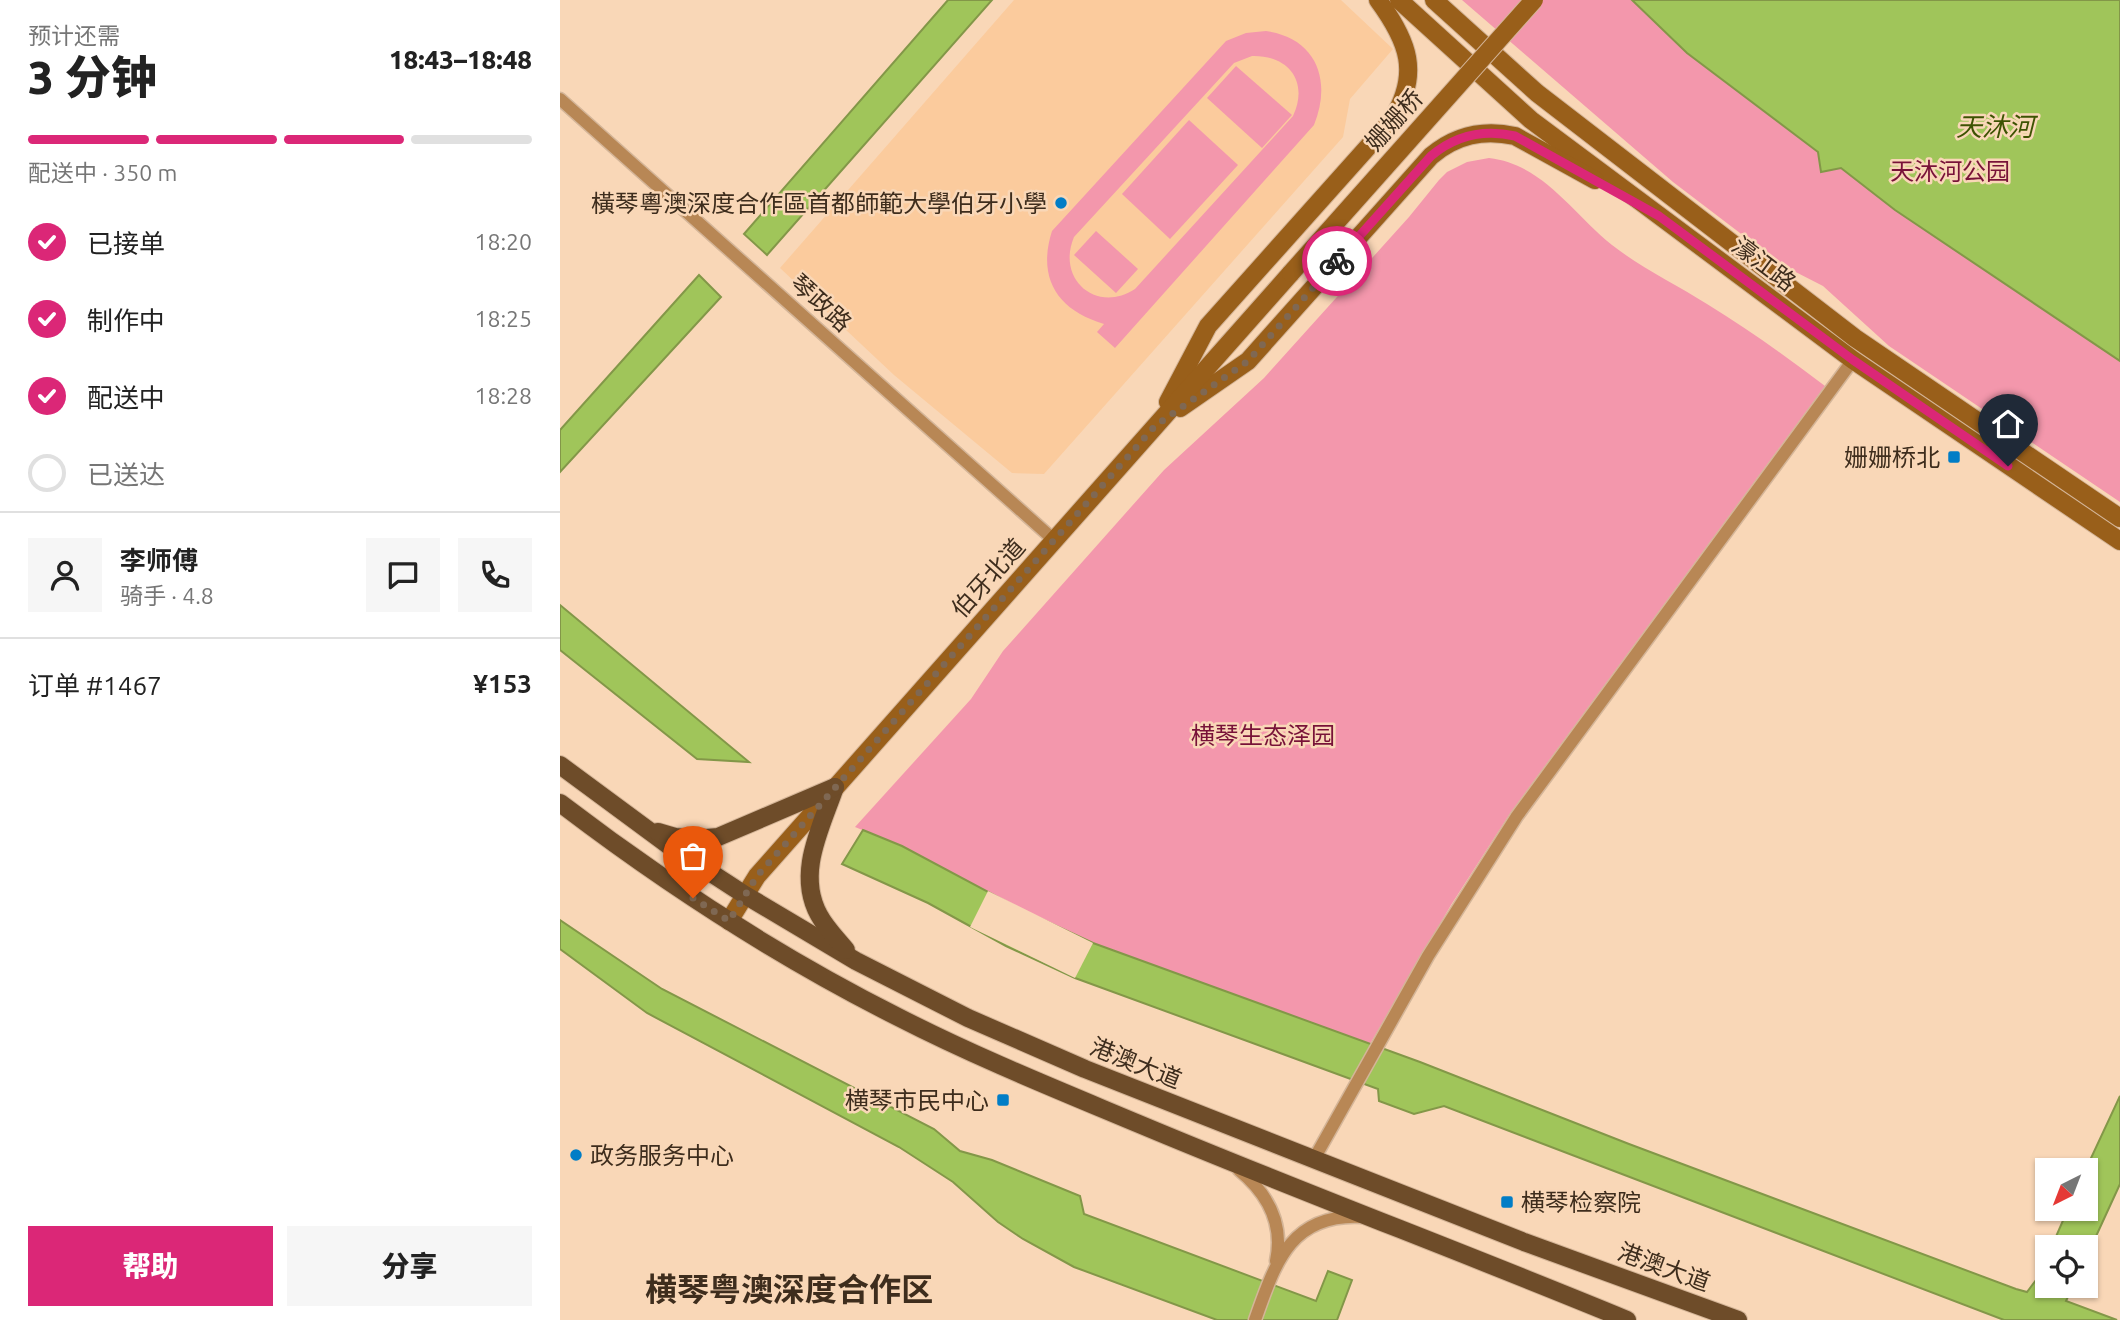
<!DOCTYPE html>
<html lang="zh">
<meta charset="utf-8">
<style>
:root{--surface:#fff;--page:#f6f6f6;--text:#222;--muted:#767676;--line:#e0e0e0;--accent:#db2777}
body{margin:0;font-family:Ubuntu,"Noto Sans SC",sans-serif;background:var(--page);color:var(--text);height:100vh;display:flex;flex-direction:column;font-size:26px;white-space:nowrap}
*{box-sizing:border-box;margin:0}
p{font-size:23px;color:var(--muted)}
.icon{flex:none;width:38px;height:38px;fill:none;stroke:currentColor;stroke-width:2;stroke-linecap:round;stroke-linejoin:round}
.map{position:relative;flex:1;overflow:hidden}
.sheet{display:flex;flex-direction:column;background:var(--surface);width:560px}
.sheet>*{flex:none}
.needle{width:46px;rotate:222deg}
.fabs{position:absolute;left:1475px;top:1158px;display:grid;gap:14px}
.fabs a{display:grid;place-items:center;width:63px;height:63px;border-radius:0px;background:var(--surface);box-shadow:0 2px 5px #0004;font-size:35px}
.pin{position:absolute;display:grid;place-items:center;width:60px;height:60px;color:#fff;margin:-72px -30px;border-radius:50% 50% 50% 0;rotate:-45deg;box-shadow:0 0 7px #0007}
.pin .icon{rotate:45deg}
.courier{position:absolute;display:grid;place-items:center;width:70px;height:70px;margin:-35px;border:5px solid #db2777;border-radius:50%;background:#fff;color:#222;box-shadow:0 2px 9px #0007}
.head em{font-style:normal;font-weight:800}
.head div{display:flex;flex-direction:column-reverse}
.head{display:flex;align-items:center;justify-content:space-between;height:119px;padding:0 28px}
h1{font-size:46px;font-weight:800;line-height:52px}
.bar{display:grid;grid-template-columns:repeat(4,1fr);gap:10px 7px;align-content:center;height:84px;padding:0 28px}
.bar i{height:9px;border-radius:5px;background:var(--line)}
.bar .selected{background:var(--accent)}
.bar p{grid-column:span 4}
.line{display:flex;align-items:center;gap:18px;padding:0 28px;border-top:2px solid var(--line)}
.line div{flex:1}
.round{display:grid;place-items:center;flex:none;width:74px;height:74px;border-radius:0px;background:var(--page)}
ol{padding:0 28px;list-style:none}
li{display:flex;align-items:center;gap:21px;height:77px}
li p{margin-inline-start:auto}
li .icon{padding:7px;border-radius:50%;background:var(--accent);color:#fff;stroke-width:4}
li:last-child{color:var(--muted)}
li i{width:38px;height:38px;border:4px solid var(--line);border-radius:50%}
.action{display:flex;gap:14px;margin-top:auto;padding:14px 28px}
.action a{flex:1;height:80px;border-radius:0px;background:var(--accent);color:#fff;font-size:28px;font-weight:800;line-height:80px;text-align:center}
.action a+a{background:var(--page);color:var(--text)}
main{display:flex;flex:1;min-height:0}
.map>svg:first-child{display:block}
</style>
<main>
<section class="sheet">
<div class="head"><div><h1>3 分钟</h1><p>预计还需</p></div><em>18:43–18:48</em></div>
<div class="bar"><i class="selected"></i><i class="selected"></i><i class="selected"></i><i></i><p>配送中 · 350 m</p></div>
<ol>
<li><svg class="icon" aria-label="check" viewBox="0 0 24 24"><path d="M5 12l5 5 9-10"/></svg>已接单<p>18:20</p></li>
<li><svg class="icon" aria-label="check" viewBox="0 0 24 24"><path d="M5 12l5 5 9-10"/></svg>制作中<p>18:25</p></li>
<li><svg class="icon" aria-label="check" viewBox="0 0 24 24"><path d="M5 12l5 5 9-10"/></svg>配送中<p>18:28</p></li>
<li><i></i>已送达</li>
</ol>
<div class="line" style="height:126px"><a class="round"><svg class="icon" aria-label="person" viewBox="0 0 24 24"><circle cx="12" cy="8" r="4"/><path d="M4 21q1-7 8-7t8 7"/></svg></a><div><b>李师傅</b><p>骑手 · 4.8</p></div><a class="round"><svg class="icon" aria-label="chat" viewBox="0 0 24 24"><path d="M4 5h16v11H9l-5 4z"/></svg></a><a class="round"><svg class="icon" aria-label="phone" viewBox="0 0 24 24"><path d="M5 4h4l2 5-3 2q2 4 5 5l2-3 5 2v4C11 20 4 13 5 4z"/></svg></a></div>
<div class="line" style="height:91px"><div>订单 #1467</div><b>¥153</b></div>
<div class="action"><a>帮助</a><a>分享</a></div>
</section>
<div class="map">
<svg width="1560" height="1320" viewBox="0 0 1560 1320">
<rect width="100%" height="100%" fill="#f9d7b7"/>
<path fill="#fbcb9d" d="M454,0H781L833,49L790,99L783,137L484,474L452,473L334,375L220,268Z"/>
<g fill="#f397ac" fill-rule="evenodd">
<path d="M902,0H1560V502L1329,346L1263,286L1222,265L1113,182Z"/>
<path d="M706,31C757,38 772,81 754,125L555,348L537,332L544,324C497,310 477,278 492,231L666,41L686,33ZM692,56C729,55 749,82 733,116L575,289C537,314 496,280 514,237L674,63Z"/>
<path d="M676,66L732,115L702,148L647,98Z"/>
<path d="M629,120L678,165L610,239L562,194Z"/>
<path d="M929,158C983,164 1013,214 1052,245C1080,267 1117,285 1147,304C1188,329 1227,357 1265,386L951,812L891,905L810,1044L533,943L464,911L342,846L295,827L411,699L443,651L604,470L704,378L849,217L879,180L887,172L907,162Z"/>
<path d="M536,231L578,269L556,293L514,255Z"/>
</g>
<g fill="#a0c55a" stroke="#839748" stroke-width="2">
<path d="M388,0H432L207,255L184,234Z"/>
<path d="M1072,0H1560V361L1335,210L1281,168L1261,172L1258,152L1127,53Z"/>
<path d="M139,275L161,297L0,472V430Z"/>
<path d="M0,605L189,762L137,759L0,650Z"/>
<path d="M303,830L342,846L464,911L533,943L860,1062L1069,1144L1456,1289L1467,1292L1479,1276L1487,1255L1488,1286H1513L1506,1301L1557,1320H1444L884,1106L854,1114L819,1101L818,1089L515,978L446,946L368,903L282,864Z"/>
<path d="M0,920L102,989L374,1129L400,1151L432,1160L520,1196L524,1214L756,1301L768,1271L792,1280L777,1320H657L514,1267L463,1239L438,1222L393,1182L339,1147L87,1013L0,949Z"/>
<path d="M1560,1096V1184L1526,1258V1248H1491L1508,1209H1526L1525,1171Z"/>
</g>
<path fill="#f9d7b7" d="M428,891L533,943L515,978L410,927Z"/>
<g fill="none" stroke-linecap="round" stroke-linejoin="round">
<defs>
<g id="minor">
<path d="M0,99L494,540"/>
<path d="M754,1159L868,956L957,816L1293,360"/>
<path d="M679,1170C707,1193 724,1223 716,1261"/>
<path d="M695,1320C715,1264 730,1213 802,1217"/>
</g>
<g id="secondary">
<path d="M839,0L971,120L1293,360L1560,541"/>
<path d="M874,0L977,93L1295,338L1560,518"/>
<path d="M608,402L648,326L832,120C861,73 848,41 818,0"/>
<path d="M620,408L688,361L871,156C896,135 923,129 955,136L1035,180"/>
<path d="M169,921L197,876L731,273"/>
</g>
<g id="primary">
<path d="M0,765L111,847L185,895L296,961L408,1018L525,1069L964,1242L1178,1320"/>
<path d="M275,787C261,828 236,873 259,915C266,928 277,939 286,950"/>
<path d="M0,803C106,884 219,957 338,1017C416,1057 498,1090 579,1124C741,1192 905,1253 1067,1320"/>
<path d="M98,832L115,837L137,839L158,837L275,787"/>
</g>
</defs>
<use href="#minor" stroke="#d4b598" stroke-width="15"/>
<use href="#secondary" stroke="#d4b598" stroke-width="20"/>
<use href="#primary" stroke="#d4b598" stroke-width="20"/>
<use href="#minor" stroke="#b88755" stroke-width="12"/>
<use href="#secondary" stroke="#995f1a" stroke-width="18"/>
<use href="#primary" stroke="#6e4c29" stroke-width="18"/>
<defs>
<path id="secondary-bridge" d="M731,273L974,0"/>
</defs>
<use href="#secondary-bridge" stroke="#d4b598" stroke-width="20" stroke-linecap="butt"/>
<use href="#secondary-bridge" stroke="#995f1a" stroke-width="18"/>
</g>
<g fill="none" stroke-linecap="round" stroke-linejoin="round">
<path stroke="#7f6853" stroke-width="7" stroke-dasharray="0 12.6" d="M133,898L169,921L197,876L595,426L688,361L777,261"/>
<path stroke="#db2777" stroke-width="9" d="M777,261L871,156C896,135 923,129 955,136L1099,216L1293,360L1448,466"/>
</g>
<g fill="#017dc6" stroke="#f9d7b7" stroke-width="2.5">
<circle cx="501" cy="203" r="7"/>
<rect x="1387" y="450" width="14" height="14" rx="3.5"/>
<rect x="436" y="1093" width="14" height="14" rx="3.5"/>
<circle cx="16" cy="1155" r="7"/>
<rect x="940" y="1195" width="14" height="14" rx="3.5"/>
</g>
<g text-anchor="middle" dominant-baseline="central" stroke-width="5" stroke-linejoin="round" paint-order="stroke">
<g font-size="24" fill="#3e2d1d" stroke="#f9d7b7">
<text transform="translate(834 120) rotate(-48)">姗姗桥</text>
<text transform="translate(1204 264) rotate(37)">濠江路</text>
<text transform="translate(261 303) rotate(42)">琴政路</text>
<text transform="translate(428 578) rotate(-48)">伯牙北道</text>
<text transform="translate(576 1063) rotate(22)">港澳大道</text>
<text transform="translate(1104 1267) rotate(20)">港澳大道</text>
</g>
<g font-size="24" fill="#781238" stroke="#f9d7b7">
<text x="1390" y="171">天沐河公园</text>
<text x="703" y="735">横琴生态泽园</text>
</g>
<g font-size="24" fill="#3e2d1d" stroke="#f9d7b7" text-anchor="end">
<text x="487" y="203">橫琴粵澳深度合作區首都師範大學伯牙小學</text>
<text x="1380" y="457">姗姗桥北</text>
<text x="429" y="1100">横琴市民中心</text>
<text x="30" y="1155" text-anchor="start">政务服务中心</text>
<text x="961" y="1202" text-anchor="start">横琴检察院</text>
</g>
<g font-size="26" font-style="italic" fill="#3d5302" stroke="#f9d7b7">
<text x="1435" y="126">天沐河</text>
</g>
<g font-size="32" font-weight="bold" fill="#3e2d1d" stroke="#f9d7b7">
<text x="229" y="1289">横琴粤澳深度合作区</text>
</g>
</g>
</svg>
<div class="fabs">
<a><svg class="needle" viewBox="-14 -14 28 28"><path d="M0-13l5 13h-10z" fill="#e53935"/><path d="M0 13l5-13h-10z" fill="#767676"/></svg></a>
<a><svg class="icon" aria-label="locate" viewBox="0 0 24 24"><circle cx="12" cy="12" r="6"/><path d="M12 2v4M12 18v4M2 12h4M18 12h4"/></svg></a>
</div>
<div class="pin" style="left:133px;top:898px;background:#ea580c"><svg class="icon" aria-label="bag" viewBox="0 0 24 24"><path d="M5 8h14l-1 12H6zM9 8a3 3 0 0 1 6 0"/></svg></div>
<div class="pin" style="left:1448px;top:466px;background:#1f2937"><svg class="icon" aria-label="home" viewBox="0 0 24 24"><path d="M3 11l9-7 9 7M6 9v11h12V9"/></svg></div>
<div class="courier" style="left:777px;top:261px"><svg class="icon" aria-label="bike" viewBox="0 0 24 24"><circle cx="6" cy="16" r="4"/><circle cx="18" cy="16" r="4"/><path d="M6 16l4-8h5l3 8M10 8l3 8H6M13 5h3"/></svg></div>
</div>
</main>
